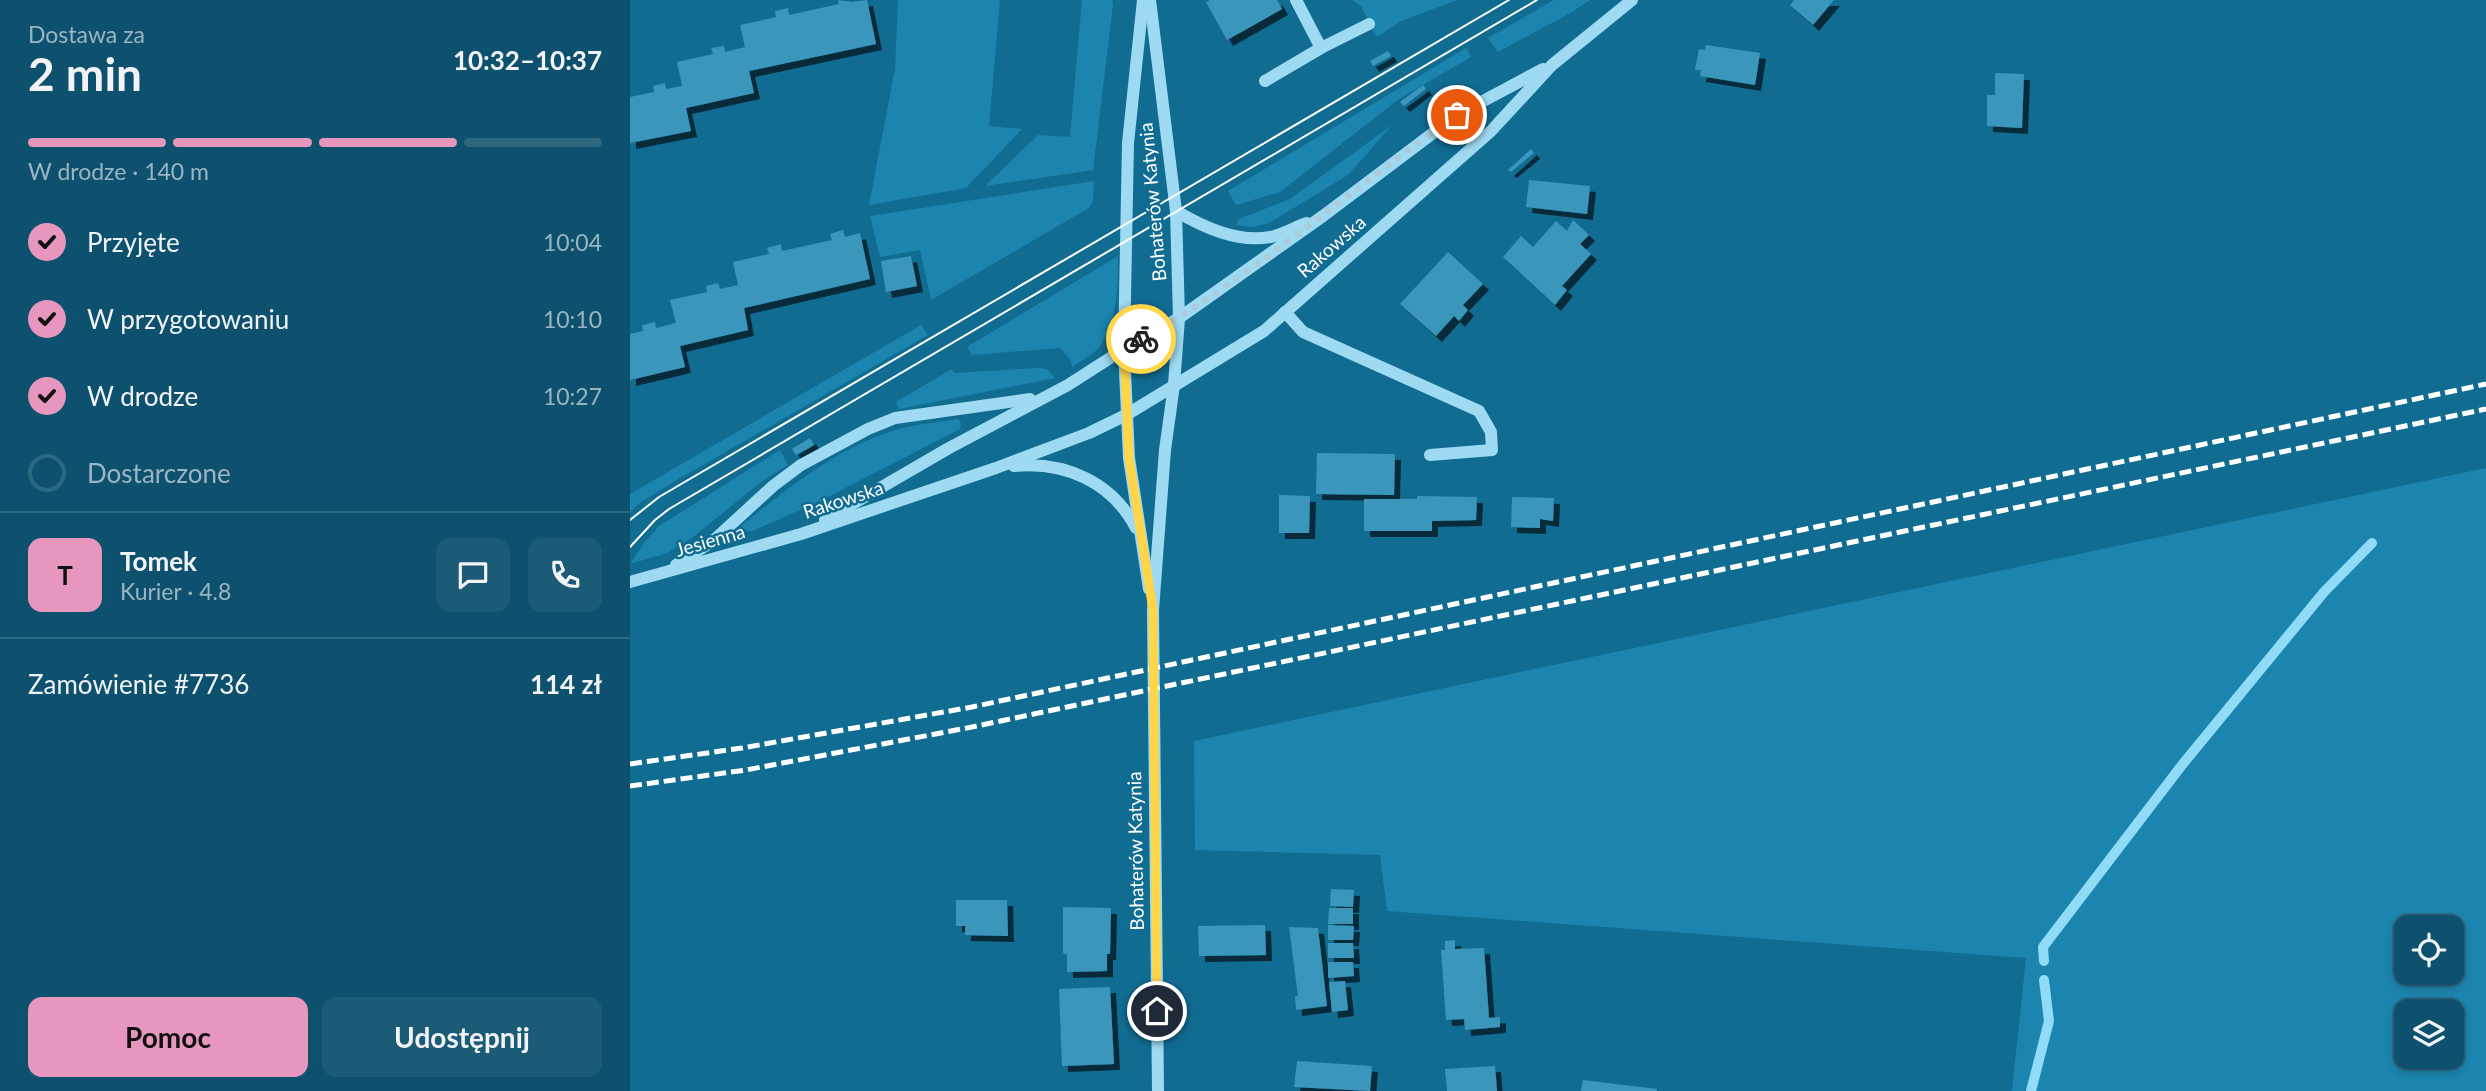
<!DOCTYPE html>
<html lang="pl">
<meta charset="utf-8">
<style>
:root{--surface:#0d516e;--page:#1b5b76;--text:#f1f3f6;--muted:#9ab5c2;--line:#2d6881;--accent:#e797bd}
body{margin:0;font-family:Lato,sans-serif;background:var(--page);color:var(--text);height:100vh;display:flex;flex-direction:column;font-size:26px;white-space:nowrap}
*{box-sizing:border-box;margin:0}
p{font-size:23px;color:var(--muted)}
.icon{flex:none;width:38px;height:38px;fill:none;stroke:currentColor;stroke-width:2;stroke-linecap:round;stroke-linejoin:round}
.map{position:relative;flex:1;overflow:hidden}
.side{display:flex;flex-direction:column;background:var(--surface);width:630px}
.side>*{flex:none}
.tools{position:absolute;left:1764px;top:915px;display:grid;gap:14px}
.tools a{display:grid;place-items:center;width:70px;height:70px;border-radius:14px;background:var(--surface);box-shadow:0 4px 10px #0003,0 0 0 2px var(--line);font-size:35px}
.pin{position:absolute;display:grid;place-items:center;width:60px;height:60px;color:#fff;margin:-30px;border:4px solid #fff;border-radius:50%;box-shadow:0 2px 7px #0007}
.courier{position:absolute;display:grid;place-items:center;width:70px;height:70px;margin:-35px;border:5px solid #ffd54a;border-radius:50%;background:#fff;color:#222;box-shadow:0 2px 9px #0007}
.overview em{font-style:normal;font-weight:700}
.overview div{display:flex;flex-direction:column-reverse}
.overview{display:flex;align-items:center;justify-content:space-between;height:119px;padding:0 28px}
h1{font-size:46px;font-weight:700;line-height:52px}
.bar{display:grid;grid-template-columns:repeat(4,1fr);gap:10px 7px;align-content:center;height:84px;padding:0 28px}
.bar i{height:9px;border-radius:5px;background:var(--line)}
.bar .selected{background:var(--accent)}
.bar p{grid-column:span 4}
.line{display:flex;align-items:center;gap:18px;padding:0 28px;border-top:2px solid var(--line)}
.line div{flex:1}
.round{display:grid;place-items:center;flex:none;width:74px;height:74px;border-radius:14px;background:var(--page)}
ol{padding:0 28px;list-style:none}
li{display:flex;align-items:center;gap:21px;height:77px}
li p{margin-inline-start:auto}
li .icon{padding:7px;border-radius:50%;background:var(--accent);color:#111;stroke-width:4}
li:last-child{color:var(--muted)}
li i{width:38px;height:38px;border:4px solid var(--line);border-radius:50%}
.action{display:flex;gap:14px;margin-top:auto;padding:14px 28px}
.action a{flex:1;height:80px;border-radius:14px;background:var(--accent);color:#111;font-size:28px;font-weight:700;line-height:80px;text-align:center}
.action a+a{background:var(--page);color:var(--text)}
main{display:flex;flex:1;min-height:0}
.map>svg:first-child{display:block}
</style>
<main>
<section class="side">
<div class="overview"><div><h1>2 min</h1><p>Dostawa za</p></div><em>10:32–10:37</em></div>
<div class="bar"><i class="selected"></i><i class="selected"></i><i class="selected"></i><i></i><p>W drodze · 140 m</p></div>
<ol>
<li><svg class="icon" aria-label="check" viewBox="0 0 24 24"><path d="M5 12l5 5 9-10"/></svg>Przyjęte<p>10:04</p></li>
<li><svg class="icon" aria-label="check" viewBox="0 0 24 24"><path d="M5 12l5 5 9-10"/></svg>W przygotowaniu<p>10:10</p></li>
<li><svg class="icon" aria-label="check" viewBox="0 0 24 24"><path d="M5 12l5 5 9-10"/></svg>W drodze<p>10:27</p></li>
<li><i></i>Dostarczone</li>
</ol>
<div class="line" style="height:126px"><b class="round" style="background:var(--accent);color:#111">T</b><div><b>Tomek</b><p>Kurier · 4.8</p></div><a class="round"><svg class="icon" aria-label="chat" viewBox="0 0 24 24"><path d="M4 5h16v11H9l-5 4z"/></svg></a><a class="round"><svg class="icon" aria-label="phone" viewBox="0 0 24 24"><path d="M5 4h4l2 5-3 2q2 4 5 5l2-3 5 2v4C11 20 4 13 5 4z"/></svg></a></div>
<div class="line" style="height:91px"><div>Zamówienie #7736</div><b>114 zł</b></div>
<div class="action"><a>Pomoc</a><a>Udostępnij</a></div>
</section>
<div class="map">
<svg width="1856" height="1091" viewBox="0 0 1856 1091">
<defs>
<filter id="shadow"><feDropShadow dx="6" dy="6" stdDeviation="0" flood-color="#0009"/></filter>
</defs>
<rect width="100%" height="100%" fill="#116c92"/>
<g fill="#1c85af" fill-rule="evenodd">
<path d="M268,0H370L359,126L392,129L336,188L239,205L265,69Z"/>
<path d="M452,0H482L483,5L463,170L355,186L408,135L440,137Z"/>
<path d="M723,0H827L771,21L747,37L731,6Z"/>
<path d="M924,0H960L942,12L868,52L858,38Z"/>
<path d="M836,48L841,57L769,99L650,192L606,205L598,191Z"/>
<path d="M762,125L718,175L639,223L622,227L606,225L609,219L660,199Z"/>
<path d="M464,181L463,201L459,208L301,300L290,250L250,257L240,216Z"/>
<path d="M488,256C488,282 488,320 472,343C465,354 453,360 442,367L441,360L430,348L342,355L337,347Z"/>
<path d="M291,325L298,335L47,480L8,504L0,512V494Z"/>
<path d="M407,368L417,369L425,378L269,409L266,402L322,369L325,373Z"/>
<path d="M328,419L331,423L330,429L184,504L120,532L112,529V525C160,487 209,446 269,429C288,424 309,422 328,419Z"/>
<path d="M150,450L158,465L131,482L63,537L37,553L0,564L14,543L29,526Z"/>
<path d="M1856,468V1091H1382L1396,958L757,911L750,855L565,850L564,741ZM1776,928H1822V973H1776ZM1776,1012H1822V1057H1776Z"/>
</g>
<g fill="none" stroke-linecap="round" stroke-linejoin="round">
<g stroke="#90dbf6" stroke-width="10">
<path d="M1414,961L1413,947L1552,765L1694,592L1742,543"/>
<path d="M1401,1091L1419,1021L1414,980"/>
</g>
</g>
<g fill="#3a96bb" filter="url(#shadow)">
<path d="M208,0L222,2L237,0L246,44L119,71L124,93L56,108L61,131L0,143V97L24,92L23,86L35,83L36,89L52,86L47,62L83,54L81,48L94,46L95,52L115,47L110,25L146,17L145,11L158,8L159,15L209,4Z"/>
<path d="M580,0H647L652,9L597,40L576,2Z"/>
<path d="M1164,0H1204L1183,25L1160,5Z"/>
<path d="M1076,45L1130,53L1125,85L1070,76L1071,70H1065L1069,49L1075,50Z"/>
<path d="M758,51L761,56L743,66L740,61Z"/>
<path d="M1365,73L1394,74L1392,128L1357,126V95H1365Z"/>
<path d="M793,85L796,89L774,106L770,102Z"/>
<path d="M901,149L904,153L881,172L878,170Z"/>
<path d="M899,180L960,186L957,214L896,207Z"/>
<path d="M943,220L959,235L950,244L961,254L932,286L937,290L925,305L873,257L891,236L903,247L926,221L937,231Z"/>
<path d="M213,230L215,237L230,233L240,279L114,308L118,330L50,346L55,367L0,380V334L13,331L12,325L25,322L26,328L46,323L40,300L77,292L76,286L88,283L90,289L108,285L103,262L139,254L137,248L151,244L152,251L202,240L200,234Z"/>
<path d="M818,252L853,284L833,305L838,310L829,321L824,316L806,336L770,304Z"/>
<path d="M281,256L287,286L256,292L251,261Z"/>
<path d="M180,438L184,445L166,455L162,449Z"/>
<path d="M687,453L765,454L764,495L686,494Z"/>
<path d="M649,495L680,496L679,533H649Z"/>
<path d="M787,496L847,497L846,520L802,521V531H734V499H787Z"/>
<path d="M882,497L924,498L923,521L910,519V528L881,527Z"/>
<path d="M701,889L724,890L723,907L700,906Z"/>
<path d="M326,900H377L378,936L335,935V926H326Z"/>
<path d="M433,907L481,908L480,954H477V971L437,972V954L433,953Z"/>
<path d="M699,908H723V924H698Z"/>
<path d="M635,925L636,955L569,956L568,926Z"/>
<path d="M698,925L724,926L723,940H698Z"/>
<path d="M659,927L688,928L697,1006L666,1010L665,996H668Z"/>
<path d="M825,940V949L854,948L859,1018L870,1017V1027L835,1030L834,1019L816,1020L811,950H815V941Z"/>
<path d="M698,943H723L724,958H698Z"/>
<path d="M698,962H723L724,976L698,978Z"/>
<path d="M715,981L718,1010L702,1012L699,982Z"/>
<path d="M480,987L484,1064L432,1066L429,989Z"/>
<path d="M667,1061L742,1066L740,1091L664,1087Z"/>
<path d="M865,1066L867,1091H817L815,1069Z"/>
<path d="M953,1080L1027,1089V1091H951Z"/>
</g>
<g fill="none" stroke-linecap="round" stroke-linejoin="round">
<g stroke="#9edbf3" stroke-width="12">
<path d="M513,0L498,143L494,349L499,458L519,589"/>
<path d="M520,0L546,211L549,318L544,385L535,450L523,610L528,1091"/>
<path d="M666,0L691,48L739,24"/>
<path d="M635,81L691,48"/>
<path d="M546,211C573,227 607,243 640,237C652,235 665,227 677,223"/>
<path d="M655,312L673,332L849,411L861,432L862,450L800,455"/>
<path d="M384,466C435,461 482,482 506,528"/>
<path d="M195,520L319,448L438,385L494,349L549,318L693,216L827,115L913,69"/>
<path d="M46,565L83,541L143,486L171,465L238,429L265,418L400,399"/>
<path d="M0,582L171,534L366,468L459,433L496,415L634,331L861,131L922,65L1002,0"/>
</g>
<g stroke="#fff" stroke-width="2">
<path d="M0,520L29,497L879,0"/>
<path d="M0,547L25,520L39,509L907,0"/>
</g>
<g stroke="#fff" stroke-width="5" stroke-dasharray="12 5" stroke-linecap="butt">
<path d="M0,764L112,748L342,707L1856,384"/>
<path d="M0,786L116,770L342,727L1856,409"/>
</g>
</g>
<g fill="none" stroke-linecap="round" stroke-linejoin="round">
<path stroke="#acccd9" stroke-width="7" stroke-dasharray="0 12.6" d="M511,339C624,276 721,189 827,115"/>
<path stroke="#ffd54a" stroke-width="9" d="M511,339L494,349L499,458L523,610L527,1011"/>
</g>
<g text-anchor="middle" dominant-baseline="central" stroke-width="5" stroke-linejoin="round" paint-order="stroke">
<g font-size="19" fill="#fff" stroke="#116c92">
<text transform="translate(522 202) rotate(-95)">Bohaterów Katynia</text>
<text transform="translate(701 246) rotate(-41)">Rakowska</text>
<text transform="translate(213 499) rotate(-18)">Rakowska</text>
<text transform="translate(80 540) rotate(-16)">Jesienna</text>
<text transform="translate(505 851) rotate(-91)">Bohaterów Katynia</text>
</g>
</g>
</svg>
<div class="tools">
<a><svg class="icon" aria-label="locate" viewBox="0 0 24 24"><circle cx="12" cy="12" r="6"/><path d="M12 2v4M12 18v4M2 12h4M18 12h4"/></svg></a>
<a><svg class="icon" aria-label="layers" viewBox="0 0 24 24"><path d="M12 4l9 5-9 5-9-5zM3 14l9 5 9-5"/></svg></a>
</div>
<div class="pin" style="left:827px;top:115px;background:#ea580c"><svg class="icon" aria-label="bag" viewBox="0 0 24 24"><path d="M5 8h14l-1 12H6zM9 8a3 3 0 0 1 6 0"/></svg></div>
<div class="pin" style="left:527px;top:1011px;background:#1f2937"><svg class="icon" aria-label="home" viewBox="0 0 24 24"><path d="M3 11l9-7 9 7M6 9v11h12V9"/></svg></div>
<div class="courier" style="left:511px;top:339px"><svg class="icon" aria-label="bike" viewBox="0 0 24 24"><circle cx="6" cy="16" r="4"/><circle cx="18" cy="16" r="4"/><path d="M6 16l4-8h5l3 8M10 8l3 8H6M13 5h3"/></svg></div>
</div>
</main>
